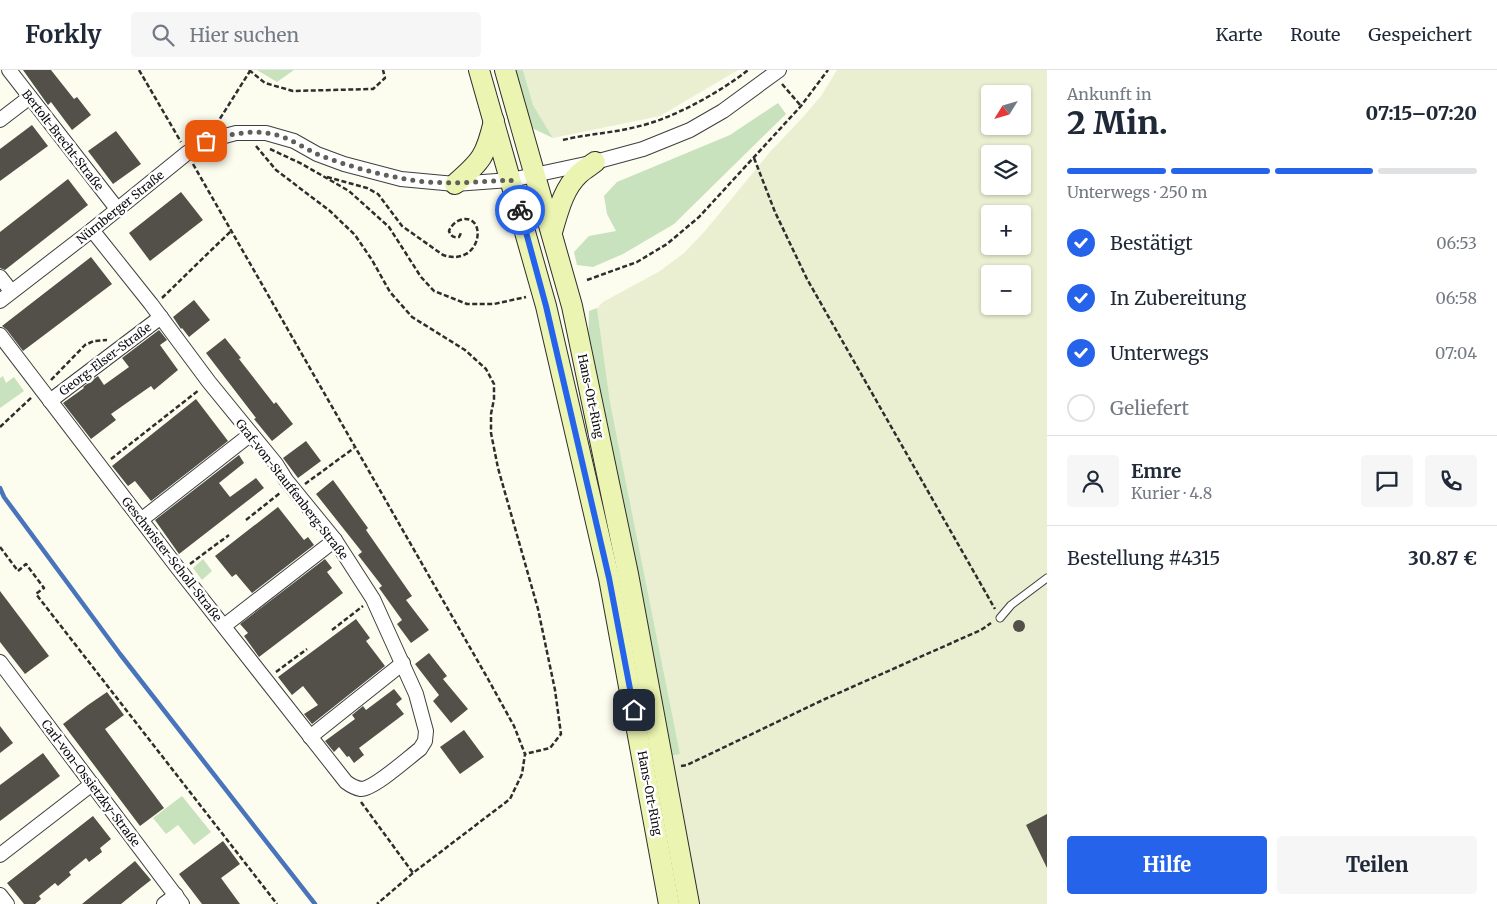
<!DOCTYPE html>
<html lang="de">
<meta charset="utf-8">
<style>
:root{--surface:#fff;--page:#f6f6f7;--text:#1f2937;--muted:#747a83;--line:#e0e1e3;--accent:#2563eb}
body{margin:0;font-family:Merriweather,serif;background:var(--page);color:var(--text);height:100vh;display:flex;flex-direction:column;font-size:19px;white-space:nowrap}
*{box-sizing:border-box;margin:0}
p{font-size:16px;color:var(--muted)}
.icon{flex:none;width:28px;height:28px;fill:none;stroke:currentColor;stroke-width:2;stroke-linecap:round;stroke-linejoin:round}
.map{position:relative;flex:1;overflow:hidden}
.drawer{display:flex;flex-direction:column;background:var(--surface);width:450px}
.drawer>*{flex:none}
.needle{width:32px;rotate:233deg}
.controls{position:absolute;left:981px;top:15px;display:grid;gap:10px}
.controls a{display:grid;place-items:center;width:50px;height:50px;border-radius:5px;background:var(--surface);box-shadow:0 1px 4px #0004;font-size:25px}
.pin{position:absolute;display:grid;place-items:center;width:42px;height:42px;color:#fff;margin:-21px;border-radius:10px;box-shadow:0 2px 8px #0006}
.courier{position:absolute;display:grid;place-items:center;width:50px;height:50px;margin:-25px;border:4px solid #2563eb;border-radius:50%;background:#fff;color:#222;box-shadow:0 1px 6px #0007}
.overview em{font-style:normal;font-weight:800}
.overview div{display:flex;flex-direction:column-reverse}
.overview{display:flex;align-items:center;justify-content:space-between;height:85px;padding:0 20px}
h1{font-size:32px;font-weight:800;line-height:38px}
.bar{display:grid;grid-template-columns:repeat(4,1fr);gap:8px 5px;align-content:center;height:60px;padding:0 20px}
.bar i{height:6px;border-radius:4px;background:var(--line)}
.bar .current{background:var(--accent)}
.bar p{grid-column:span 4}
.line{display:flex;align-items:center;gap:12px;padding:0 20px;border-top:1px solid var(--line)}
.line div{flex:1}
.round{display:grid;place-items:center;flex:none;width:52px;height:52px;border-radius:5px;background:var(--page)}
ol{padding:0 20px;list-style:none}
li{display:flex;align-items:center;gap:15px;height:55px}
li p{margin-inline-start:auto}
li .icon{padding:5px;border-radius:50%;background:var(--accent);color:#fff;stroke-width:4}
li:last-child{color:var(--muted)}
li i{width:28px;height:28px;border:2px solid var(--line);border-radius:50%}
.button{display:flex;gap:10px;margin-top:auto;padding:10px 20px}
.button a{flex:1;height:58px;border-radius:5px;background:var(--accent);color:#fff;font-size:20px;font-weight:800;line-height:58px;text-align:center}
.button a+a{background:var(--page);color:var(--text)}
header{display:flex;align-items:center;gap:30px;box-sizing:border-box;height:70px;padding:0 25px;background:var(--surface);border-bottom:1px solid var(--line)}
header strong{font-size:24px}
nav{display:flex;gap:28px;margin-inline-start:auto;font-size:18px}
.search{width:350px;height:45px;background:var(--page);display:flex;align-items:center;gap:12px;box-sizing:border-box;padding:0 18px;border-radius:5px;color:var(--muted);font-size:19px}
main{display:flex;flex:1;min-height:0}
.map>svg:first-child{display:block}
</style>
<header>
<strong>Forkly</strong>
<div class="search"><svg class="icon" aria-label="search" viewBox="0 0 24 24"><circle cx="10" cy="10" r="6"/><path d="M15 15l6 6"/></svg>Hier suchen</div>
<nav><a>Karte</a><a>Route</a><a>Gespeichert</a></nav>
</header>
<main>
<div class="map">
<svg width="1047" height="834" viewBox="0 0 1047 834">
<rect width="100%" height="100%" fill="#fcfdee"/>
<g fill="#ebefd1" fill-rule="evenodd">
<path d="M523,0H738L660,46L553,68L533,35Z"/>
<path d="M837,0H1047V834H697L672,686L680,684L610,332L597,238L603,232L660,201L684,183L705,161L770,82L803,47L821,26ZM990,24H1022V56H990ZM990,84H1022V116H990ZM990,144H1022V176H990ZM990,204H1022V236H990Z"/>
</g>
<g fill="#c7e2bc">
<path d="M257,0H294L277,12Z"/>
<path d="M513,0H523L533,35L553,68L530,57Z"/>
<path d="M778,33L786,44L674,154L623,184L593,197L577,195L574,182L589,166L616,161L607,144L604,126L617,112L730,65Z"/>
<path d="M597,238L610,332L680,684L672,686L627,459L588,275L589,241Z"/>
<path d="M3,306L6,313L14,307L24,321L0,338V308Z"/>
<path d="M203,489L212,501L202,510L193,498Z"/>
<path d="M182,726L211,762L194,775L178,755L166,764L153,748Z"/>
</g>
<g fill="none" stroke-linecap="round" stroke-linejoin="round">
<path stroke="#4974bb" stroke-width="4.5" d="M0,418L4,427L120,584L315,834"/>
</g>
<g fill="#53504a">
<path d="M23,0H51L74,29L77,27L91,45L72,60L51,32L48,35Z"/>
<path d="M32,55L48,76L0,111V79Z"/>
<path d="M116,61L141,94L113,114L88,81Z"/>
<path d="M68,109L88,135L5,200L0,198V162Z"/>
<path d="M181,122L203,150L150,191L129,163Z"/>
<path d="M91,187L112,214L23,281L7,260L2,256Z"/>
<path d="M194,230L210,250L189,267L182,258L181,259L173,247Z"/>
<path d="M159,260L167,270L160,275L178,300L154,320L151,316L111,344L116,350L91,369L63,333L84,318L83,317L98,306L104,315L129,297L122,288Z"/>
<path d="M225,268L241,288L239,289L274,334L276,332L293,354L272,371L254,349L256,348L206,283Z"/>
<path d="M196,329L228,371L151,431L135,411L128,416L112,396Z"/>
<path d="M306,371L321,391L298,408L283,388Z"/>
<path d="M239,385L244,393L219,413L230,427L256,408L264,418L179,484L155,450Z"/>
<path d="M333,410L368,458L366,460L412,526L406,530L429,560L411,573L397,554L402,550L379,518L382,516L358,485L362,482L316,424Z"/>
<path d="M278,437L304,470L308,467L314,475L252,523L236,504L232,507L215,486Z"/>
<path d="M325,489L332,498L327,502L343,523L259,587L244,566L248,563L240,554Z"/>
<path d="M0,521L49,586L25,604L0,572Z"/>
<path d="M356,549L370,568L366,571L385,596L312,654L304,644L318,635L303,616L292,625L278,607Z"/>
<circle cx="1019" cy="556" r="6"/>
<path d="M429,583L447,606L443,609L468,639L451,653L433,631L439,625L415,594Z"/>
<path d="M394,619L402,629L396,634L404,644L359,678L364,685L354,693L349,686L347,687L339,677L334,682L325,671L355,649L352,645L363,636L366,640Z"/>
<path d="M107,622L124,645L105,659L164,738L140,756L63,654L88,635Z"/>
<path d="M0,656L13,673L0,683Z"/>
<path d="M464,660L484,687L460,704L440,677Z"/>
<path d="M43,683L60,706L0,751V715Z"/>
<path d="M1047,744V798L1026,755Z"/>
<path d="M93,746L111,769L100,778L102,782L89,792L86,788L69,802L71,805L58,816L55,813L39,826L41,829L35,834H24L7,813Z"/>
<path d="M223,771L240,794L221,808L240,834H202L179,804Z"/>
<path d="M135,791L151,810L142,817L121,834H82Z"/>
</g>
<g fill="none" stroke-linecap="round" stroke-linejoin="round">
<defs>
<path id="service" d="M1000,548L1011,535L1047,508"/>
<g id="minor">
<path d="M9,0L118,140"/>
<path d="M0,50L30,27"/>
<path d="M0,207L11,221"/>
<path d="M0,231L92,160L187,83L206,71L236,63H266L294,71L317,84L344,94L401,109L455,114L511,110L595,92L643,79L690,60L723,41L779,0"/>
<path d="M0,265L177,497L346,712C350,715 355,718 361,719C374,719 408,688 420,679L425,671L426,661L416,624L373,529L335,470L286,410L276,394L209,312L151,234L92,160"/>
<path d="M50,331L161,247"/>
<path d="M141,450L251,364"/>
<path d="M224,556L335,470"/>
<path d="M0,592L182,834"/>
<path d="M310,667L403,593"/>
<path d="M0,785L92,714"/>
<path d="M0,825L7,834"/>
<path d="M164,834L176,825"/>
</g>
<g id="secondary">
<path d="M479,0L546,236L609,508L669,834"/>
<path d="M505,0L572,236L628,504L689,834"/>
<path d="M455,114C482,91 486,85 494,51"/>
<path d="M552,162C558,142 563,119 579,104C584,99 590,96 595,92"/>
</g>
</defs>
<use href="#service" stroke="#3f3f3f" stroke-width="9"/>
<use href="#minor" stroke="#3f3f3f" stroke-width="16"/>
<use href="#secondary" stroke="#2e2e2e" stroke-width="22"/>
<g stroke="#2e2e2e" stroke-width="2.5" stroke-dasharray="5 2.5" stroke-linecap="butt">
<path d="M139,0L181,72"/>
<path d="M249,0L265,13L293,21L373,19L385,8L383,0"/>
<path d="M782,14L801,36"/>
<path d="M216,55L250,1"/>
<path d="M563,70C587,64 612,63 636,57C672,49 719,23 748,0"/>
<path d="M256,76L276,100L330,141L355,165L372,190L390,222L412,247L465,280L486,299L494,314V329L491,344V363L498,398L538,539L555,620L561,664L550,678L525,684"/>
<path d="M270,79L302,94L349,121L389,157L421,207L434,221L467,234H494L526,227"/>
<path d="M754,88L775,142L807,209L995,539"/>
<path d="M193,94L488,609L514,656L525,684L522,704L510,729L413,803L377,834"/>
<path d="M327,107L367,118L378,124L402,156L443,185C483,198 488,141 460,150C455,152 451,156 449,161C451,166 453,168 459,167L461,163"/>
<path d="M587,210L637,192L667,174L699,147L801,36L828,0"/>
<path d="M162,228L231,161"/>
<path d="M51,310L85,275L94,271L107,270"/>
<path d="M0,357L32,327"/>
<path d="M111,389L199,320"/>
<path d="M305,414L354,378"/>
<path d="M246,450L280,423"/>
<path d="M0,477L18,501L26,494L44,518L36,524L277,834"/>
<path d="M190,494L229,465"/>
<path d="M332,560L363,536"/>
<path d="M276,602L307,579"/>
<path d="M681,696L687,695L825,629L981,560L991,553"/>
<path d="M361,732L413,803"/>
</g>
<use href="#service" stroke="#fff" stroke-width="7"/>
<use href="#minor" stroke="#fff" stroke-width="14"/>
<use href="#secondary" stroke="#ecf4b1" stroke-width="20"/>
</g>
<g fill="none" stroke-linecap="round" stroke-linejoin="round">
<path stroke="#60605b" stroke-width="5" stroke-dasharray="0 9" d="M206,71C225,66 246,60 266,63C286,65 302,77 319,85C345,95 373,103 400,108C437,116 474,112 511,110L520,140"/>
<path stroke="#2563eb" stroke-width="6" d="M520,140L546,236L609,508L634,640"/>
</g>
<g text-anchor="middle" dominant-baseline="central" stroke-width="5" stroke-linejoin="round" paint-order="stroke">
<g font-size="12" fill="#0c0c0c" stroke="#fff">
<text transform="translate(63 70) rotate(52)">Bertolt-Brecht-Straße</text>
<text transform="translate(120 137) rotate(-39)">Nürnberger Straße</text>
<text transform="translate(105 289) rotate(-37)">Georg-Elser-Straße</text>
<text transform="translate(591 326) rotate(78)">Hans-Ort-Ring</text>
<text transform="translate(292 419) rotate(52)">Graf-von-Stauffenberg-Straße</text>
<text transform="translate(172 489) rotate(52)">Geschwister-Scholl-Straße</text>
<text transform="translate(91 713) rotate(53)">Carl-von-Ossietzky-Straße</text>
<text transform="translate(650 723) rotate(79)">Hans-Ort-Ring</text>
</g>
</g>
</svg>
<div class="controls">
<a><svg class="needle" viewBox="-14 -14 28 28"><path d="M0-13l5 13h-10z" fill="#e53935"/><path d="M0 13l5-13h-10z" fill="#747a83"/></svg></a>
<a><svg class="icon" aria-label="layers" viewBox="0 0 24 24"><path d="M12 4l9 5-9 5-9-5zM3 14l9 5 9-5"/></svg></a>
<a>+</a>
<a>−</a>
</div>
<div class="pin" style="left:206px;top:71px;background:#ea580c"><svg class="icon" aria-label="bag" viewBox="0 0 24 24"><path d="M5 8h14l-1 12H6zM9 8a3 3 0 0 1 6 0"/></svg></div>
<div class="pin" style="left:634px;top:640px;background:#1f2937"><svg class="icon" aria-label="home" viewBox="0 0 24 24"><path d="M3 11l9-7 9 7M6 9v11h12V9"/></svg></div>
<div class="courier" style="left:520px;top:140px"><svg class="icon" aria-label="bike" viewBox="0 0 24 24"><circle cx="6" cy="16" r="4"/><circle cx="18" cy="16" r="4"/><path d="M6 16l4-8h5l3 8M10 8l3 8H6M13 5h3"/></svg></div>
</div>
<section class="drawer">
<div class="overview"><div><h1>2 Min.</h1><p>Ankunft in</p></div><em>07:15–07:20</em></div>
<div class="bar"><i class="current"></i><i class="current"></i><i class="current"></i><i></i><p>Unterwegs · 250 m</p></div>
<ol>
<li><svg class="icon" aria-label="check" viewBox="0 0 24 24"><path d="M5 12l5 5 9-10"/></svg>Bestätigt<p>06:53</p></li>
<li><svg class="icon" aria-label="check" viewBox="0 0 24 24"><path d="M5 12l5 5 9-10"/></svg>In Zubereitung<p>06:58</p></li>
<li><svg class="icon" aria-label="check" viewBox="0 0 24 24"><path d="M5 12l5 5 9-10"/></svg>Unterwegs<p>07:04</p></li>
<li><i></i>Geliefert</li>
</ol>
<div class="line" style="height:90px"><a class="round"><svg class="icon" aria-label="person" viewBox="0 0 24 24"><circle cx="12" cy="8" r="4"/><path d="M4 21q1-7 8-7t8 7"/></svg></a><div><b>Emre</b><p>Kurier · 4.8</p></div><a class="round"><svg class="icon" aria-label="chat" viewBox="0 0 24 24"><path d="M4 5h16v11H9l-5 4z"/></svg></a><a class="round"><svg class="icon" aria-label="phone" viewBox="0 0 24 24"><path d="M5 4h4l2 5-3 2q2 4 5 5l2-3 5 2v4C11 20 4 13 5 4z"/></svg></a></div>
<div class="line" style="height:65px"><div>Bestellung #4315</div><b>30.87 €</b></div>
<div class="button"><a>Hilfe</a><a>Teilen</a></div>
</section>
</main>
